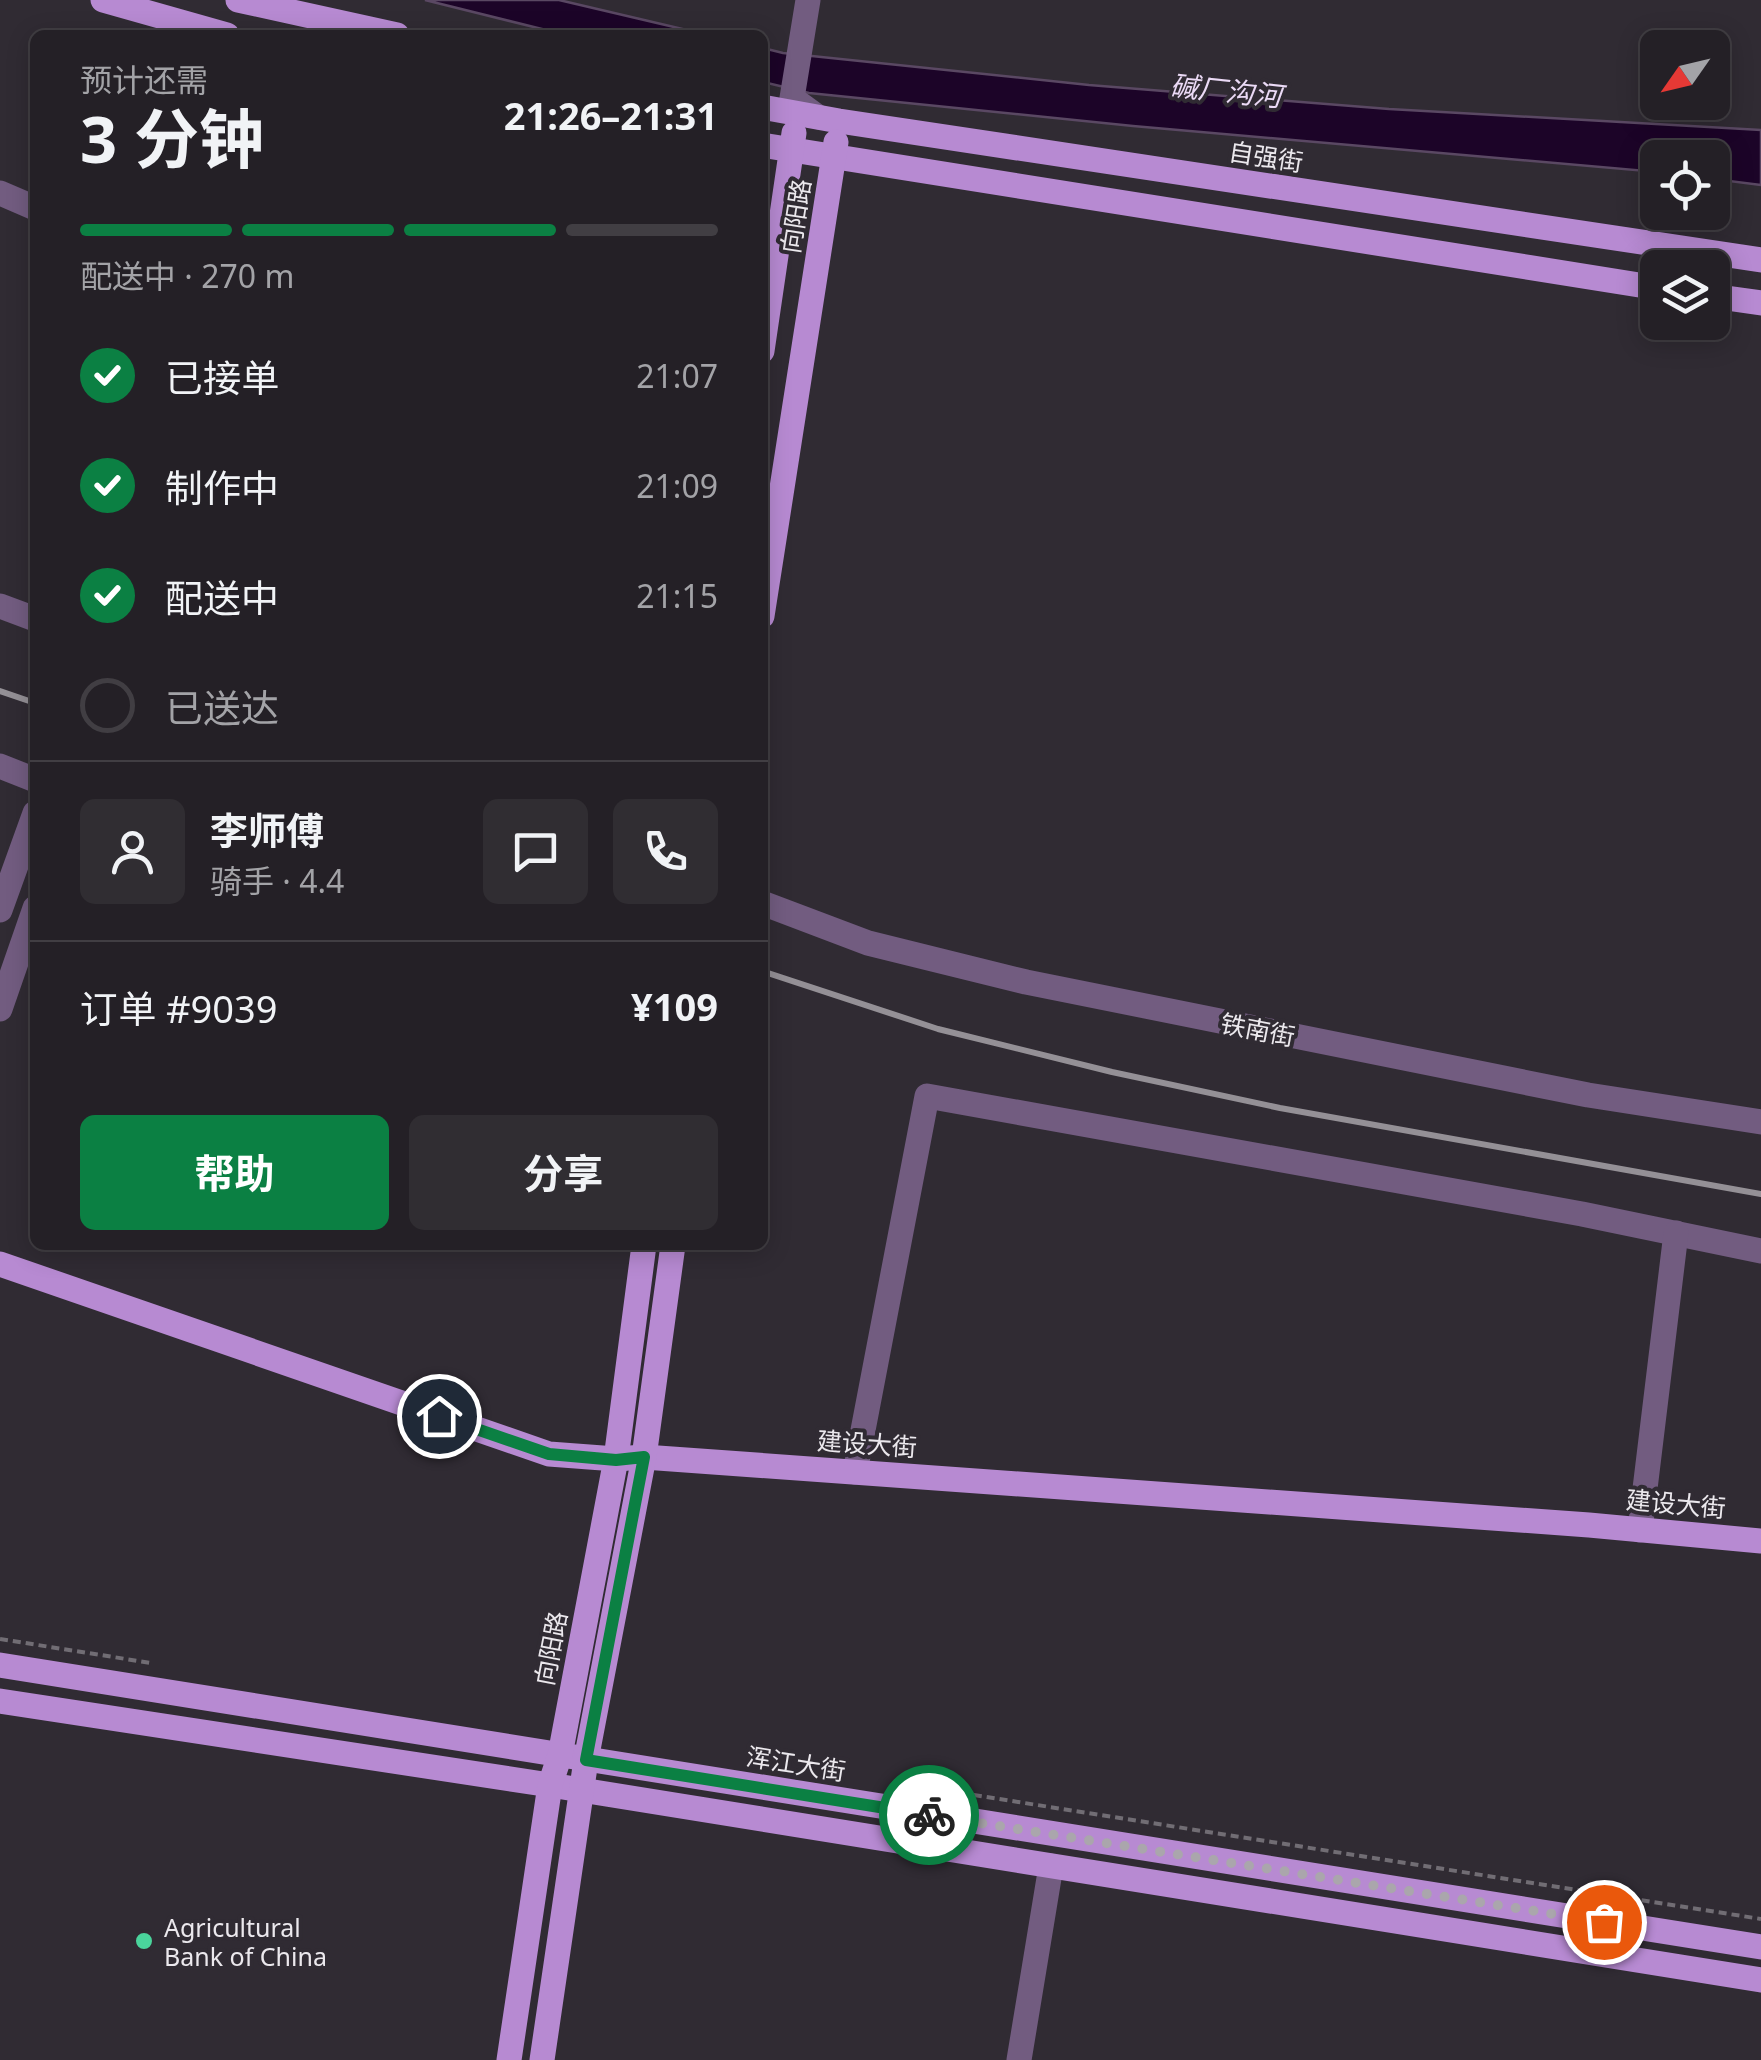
<!DOCTYPE html>
<html lang="zh">
<meta charset="utf-8">
<style>
:root{--surface:#242026;--page:#302d32;--text:#f1f3f6;--muted:#a3a3a7;--line:#413e43;--accent:#0b8043}
body{margin:0;font-family:"Noto Sans","Noto Sans SC",sans-serif;background:var(--page);color:var(--text);height:100vh;display:flex;flex-direction:column;font-size:38px;white-space:nowrap}
*{box-sizing:border-box;margin:0}
p{font-size:32px;color:var(--muted)}
.icon{flex:none;width:55px;height:55px;fill:none;stroke:currentColor;stroke-width:2;stroke-linecap:round;stroke-linejoin:round}
.map{position:relative;flex:1;overflow:hidden}
.panel{position:absolute;left:30px;top:30px;width:738px;height:1220px;display:flex;flex-direction:column;background:var(--surface);border-radius:15px;box-shadow:0 5px 25px #0003,0 0 0 2px var(--line)}
.panel>*{flex:none}
.needle{width:65px;rotate:236deg}
.buttons{position:absolute;left:1640px;top:30px;display:grid;gap:20px}
.buttons a{display:grid;place-items:center;width:90px;height:90px;border-radius:15px;background:var(--surface);box-shadow:0 5px 25px #0003,0 0 0 2px var(--line);font-size:50px}
.pin{position:absolute;display:grid;place-items:center;width:85px;height:85px;color:#fff;margin:-42px;border:5px solid #fff;border-radius:50%;box-shadow:0 2px 10px #0007}
.courier{position:absolute;display:grid;place-items:center;width:100px;height:100px;margin:-50px;border:8px solid #0b8043;border-radius:50%;background:#fff;color:#222;box-shadow:0 2px 12px #0007}
.headline em{font-style:normal;font-weight:700}
.headline div{display:flex;flex-direction:column-reverse}
.headline{display:flex;align-items:center;justify-content:space-between;height:170px;padding:0 50px}
h1{font-size:65px;font-weight:700;line-height:75px}
.bar{display:grid;grid-template-columns:repeat(4,1fr);gap:15px 10px;align-content:center;height:120px;padding:0 50px}
.bar i{height:12px;border-radius:8px;background:var(--line)}
.bar .on{background:var(--accent)}
.bar p{grid-column:span 4}
.line{display:flex;align-items:center;gap:25px;padding:0 50px;border-top:2px solid var(--line)}
.line div{flex:1}
.round{display:grid;place-items:center;flex:none;width:105px;height:105px;border-radius:15px;background:var(--page)}
ol{padding:0 50px;list-style:none}
li{display:flex;align-items:center;gap:30px;height:110px}
li p{margin-inline-start:auto}
li .icon{padding:10px;border-radius:50%;background:var(--accent);color:#fff;stroke-width:4}
li:last-child{color:var(--muted)}
li i{width:55px;height:55px;border:5px solid var(--line);border-radius:50%}
.primary-button{display:flex;gap:20px;margin-top:auto;padding:20px 50px}
.primary-button a{flex:1;height:115px;border-radius:15px;background:var(--accent);color:#fff;font-size:40px;font-weight:700;line-height:115px;text-align:center}
.primary-button a+a{background:var(--page);color:var(--text)}
.map>svg:first-child{display:block}
</style>
<div class="map">
<svg width="1761" height="2060" viewBox="0 0 1761 2060">
<rect width="100%" height="100%" fill="#302b33"/>
<g fill="#1c0428" stroke="#5a4863" stroke-width="2.5">
<path d="M425,0H559L708,35H566Z"/>
<path d="M763,48L783,53L1089,85L1389,109L1761,130V185L1713,179L1712,158H1658L1657,172L1133,126L809,93L763,82Z"/>
</g>
<g fill="none" stroke-linecap="round" stroke-linejoin="round">
<g stroke="#716d74" stroke-width="4" stroke-dasharray="8 5" stroke-linecap="butt">
<path d="M0,1639L151,1663"/>
<path d="M961,1793L1761,1919"/>
</g>
<g stroke="#725c80" stroke-width="25">
<path d="M808,0L792,98L818,117"/>
<path d="M0,193L35,208"/>
<path d="M0,606L35,619"/>
<path d="M0,766L35,780"/>
<path d="M762,903L868,943L1026,982L1588,1095L1761,1122"/>
<path d="M0,910L35,813"/>
<path d="M0,1009L35,908"/>
<path d="M855,1472L927,1096L1582,1214L1761,1251"/>
<path d="M1640,1530L1676,1233"/>
<path d="M1019,2060L1051,1866"/>
</g>
<g stroke="#b78ad2" stroke-width="25">
<path d="M103,0L227,35"/>
<path d="M238,0L397,35"/>
<path d="M762,107L839,121L1761,260"/>
<path d="M762,145L1658,288"/>
<path d="M1712,296L1761,303"/>
<path d="M762,351L794,133"/>
<path d="M762,616L836,142"/>
<path d="M0,1264L549,1454L616,1459L644,1457L1589,1525L1761,1541"/>
<path d="M0,1665L1761,1947"/>
<path d="M0,1701L550,1785L1761,1980"/>
<path d="M509,2060L550,1785L560,1755L616,1459L644,1245"/>
<path d="M542,2060L586,1760L644,1457L673,1245"/>
</g>
<g stroke="#949096" stroke-width="6">
<path d="M0,691L35,703"/>
<path d="M762,971L938,1029L1112,1072L1280,1108L1761,1194"/>
</g>
</g>
<g fill="none" stroke-linecap="round" stroke-linejoin="round">
<path stroke="#aaa6ac" stroke-width="10" stroke-dasharray="0 18" d="M929,1815L1604,1922"/>
<path stroke="#0b8043" stroke-width="12" d="M439,1416L549,1454L616,1460L644,1457L586,1760L929,1815"/>
</g>
<circle fill="#4ad49c" stroke="#302b33" stroke-width="4" cx="144" cy="1941" r="10"/>
<g text-anchor="middle" dominant-baseline="central" stroke-width="8" stroke-linejoin="round" paint-order="stroke">
<g font-size="25" fill="#ebe8ed" stroke="#302b33">
<text transform="translate(1266 156) rotate(9)">自强街</text>
<text transform="translate(795 216) rotate(-81)">向阳路</text>
<text transform="translate(1258 1029) rotate(11)">铁南街</text>
<text transform="translate(867 1443) rotate(4)">建设大街</text>
<text transform="translate(1676 1503) rotate(5)">建设大街</text>
<text transform="translate(550 1648) rotate(-79)">向阳路</text>
<text transform="translate(796 1763) rotate(9)">浑江大街</text>
</g>
<g font-size="25" fill="#ebe8ed" stroke="#302b33" text-anchor="start">
<text x="164" y="1927">Agricultural<tspan x="164" dy="29">Bank of China</tspan></text>
</g>
<g font-size="28" font-style="italic" fill="#ebdaf6" stroke="#302b33">
<text transform="translate(1226 90) rotate(6)">碱厂沟河</text>
</g>
</g>
</svg>
<div class="buttons">
<a><svg class="needle" viewBox="-14 -14 28 28"><path d="M0-13l5 13h-10z" fill="#e53935"/><path d="M0 13l5-13h-10z" fill="#a3a3a7"/></svg></a>
<a><svg class="icon" aria-label="locate" viewBox="0 0 24 24"><circle cx="12" cy="12" r="6"/><path d="M12 2v4M12 18v4M2 12h4M18 12h4"/></svg></a>
<a><svg class="icon" aria-label="layers" viewBox="0 0 24 24"><path d="M12 4l9 5-9 5-9-5zM3 14l9 5 9-5"/></svg></a>
</div>
<div class="pin" style="left:1604px;top:1922px;background:#ea580c"><svg class="icon" aria-label="bag" viewBox="0 0 24 24"><path d="M5 8h14l-1 12H6zM9 8a3 3 0 0 1 6 0"/></svg></div>
<div class="pin" style="left:439px;top:1416px;background:#1f2937"><svg class="icon" aria-label="home" viewBox="0 0 24 24"><path d="M3 11l9-7 9 7M6 9v11h12V9"/></svg></div>
<div class="courier" style="left:929px;top:1815px"><svg class="icon" aria-label="bike" viewBox="0 0 24 24"><circle cx="6" cy="16" r="4"/><circle cx="18" cy="16" r="4"/><path d="M6 16l4-8h5l3 8M10 8l3 8H6M13 5h3"/></svg></div>
<section class="panel">
<div class="headline"><div><h1>3 分钟</h1><p>预计还需</p></div><em>21:26–21:31</em></div>
<div class="bar"><i class="on"></i><i class="on"></i><i class="on"></i><i></i><p>配送中 · 270 m</p></div>
<ol>
<li><svg class="icon" aria-label="check" viewBox="0 0 24 24"><path d="M5 12l5 5 9-10"/></svg>已接单<p>21:07</p></li>
<li><svg class="icon" aria-label="check" viewBox="0 0 24 24"><path d="M5 12l5 5 9-10"/></svg>制作中<p>21:09</p></li>
<li><svg class="icon" aria-label="check" viewBox="0 0 24 24"><path d="M5 12l5 5 9-10"/></svg>配送中<p>21:15</p></li>
<li><i></i>已送达</li>
</ol>
<div class="line" style="height:180px"><a class="round"><svg class="icon" aria-label="person" viewBox="0 0 24 24"><circle cx="12" cy="8" r="4"/><path d="M4 21q1-7 8-7t8 7"/></svg></a><div><b>李师傅</b><p>骑手 · 4.4</p></div><a class="round"><svg class="icon" aria-label="chat" viewBox="0 0 24 24"><path d="M4 5h16v11H9l-5 4z"/></svg></a><a class="round"><svg class="icon" aria-label="phone" viewBox="0 0 24 24"><path d="M5 4h4l2 5-3 2q2 4 5 5l2-3 5 2v4C11 20 4 13 5 4z"/></svg></a></div>
<div class="line" style="height:130px"><div>订单 #9039</div><b>¥109</b></div>
<div class="primary-button"><a>帮助</a><a>分享</a></div>
</section>
</div>
